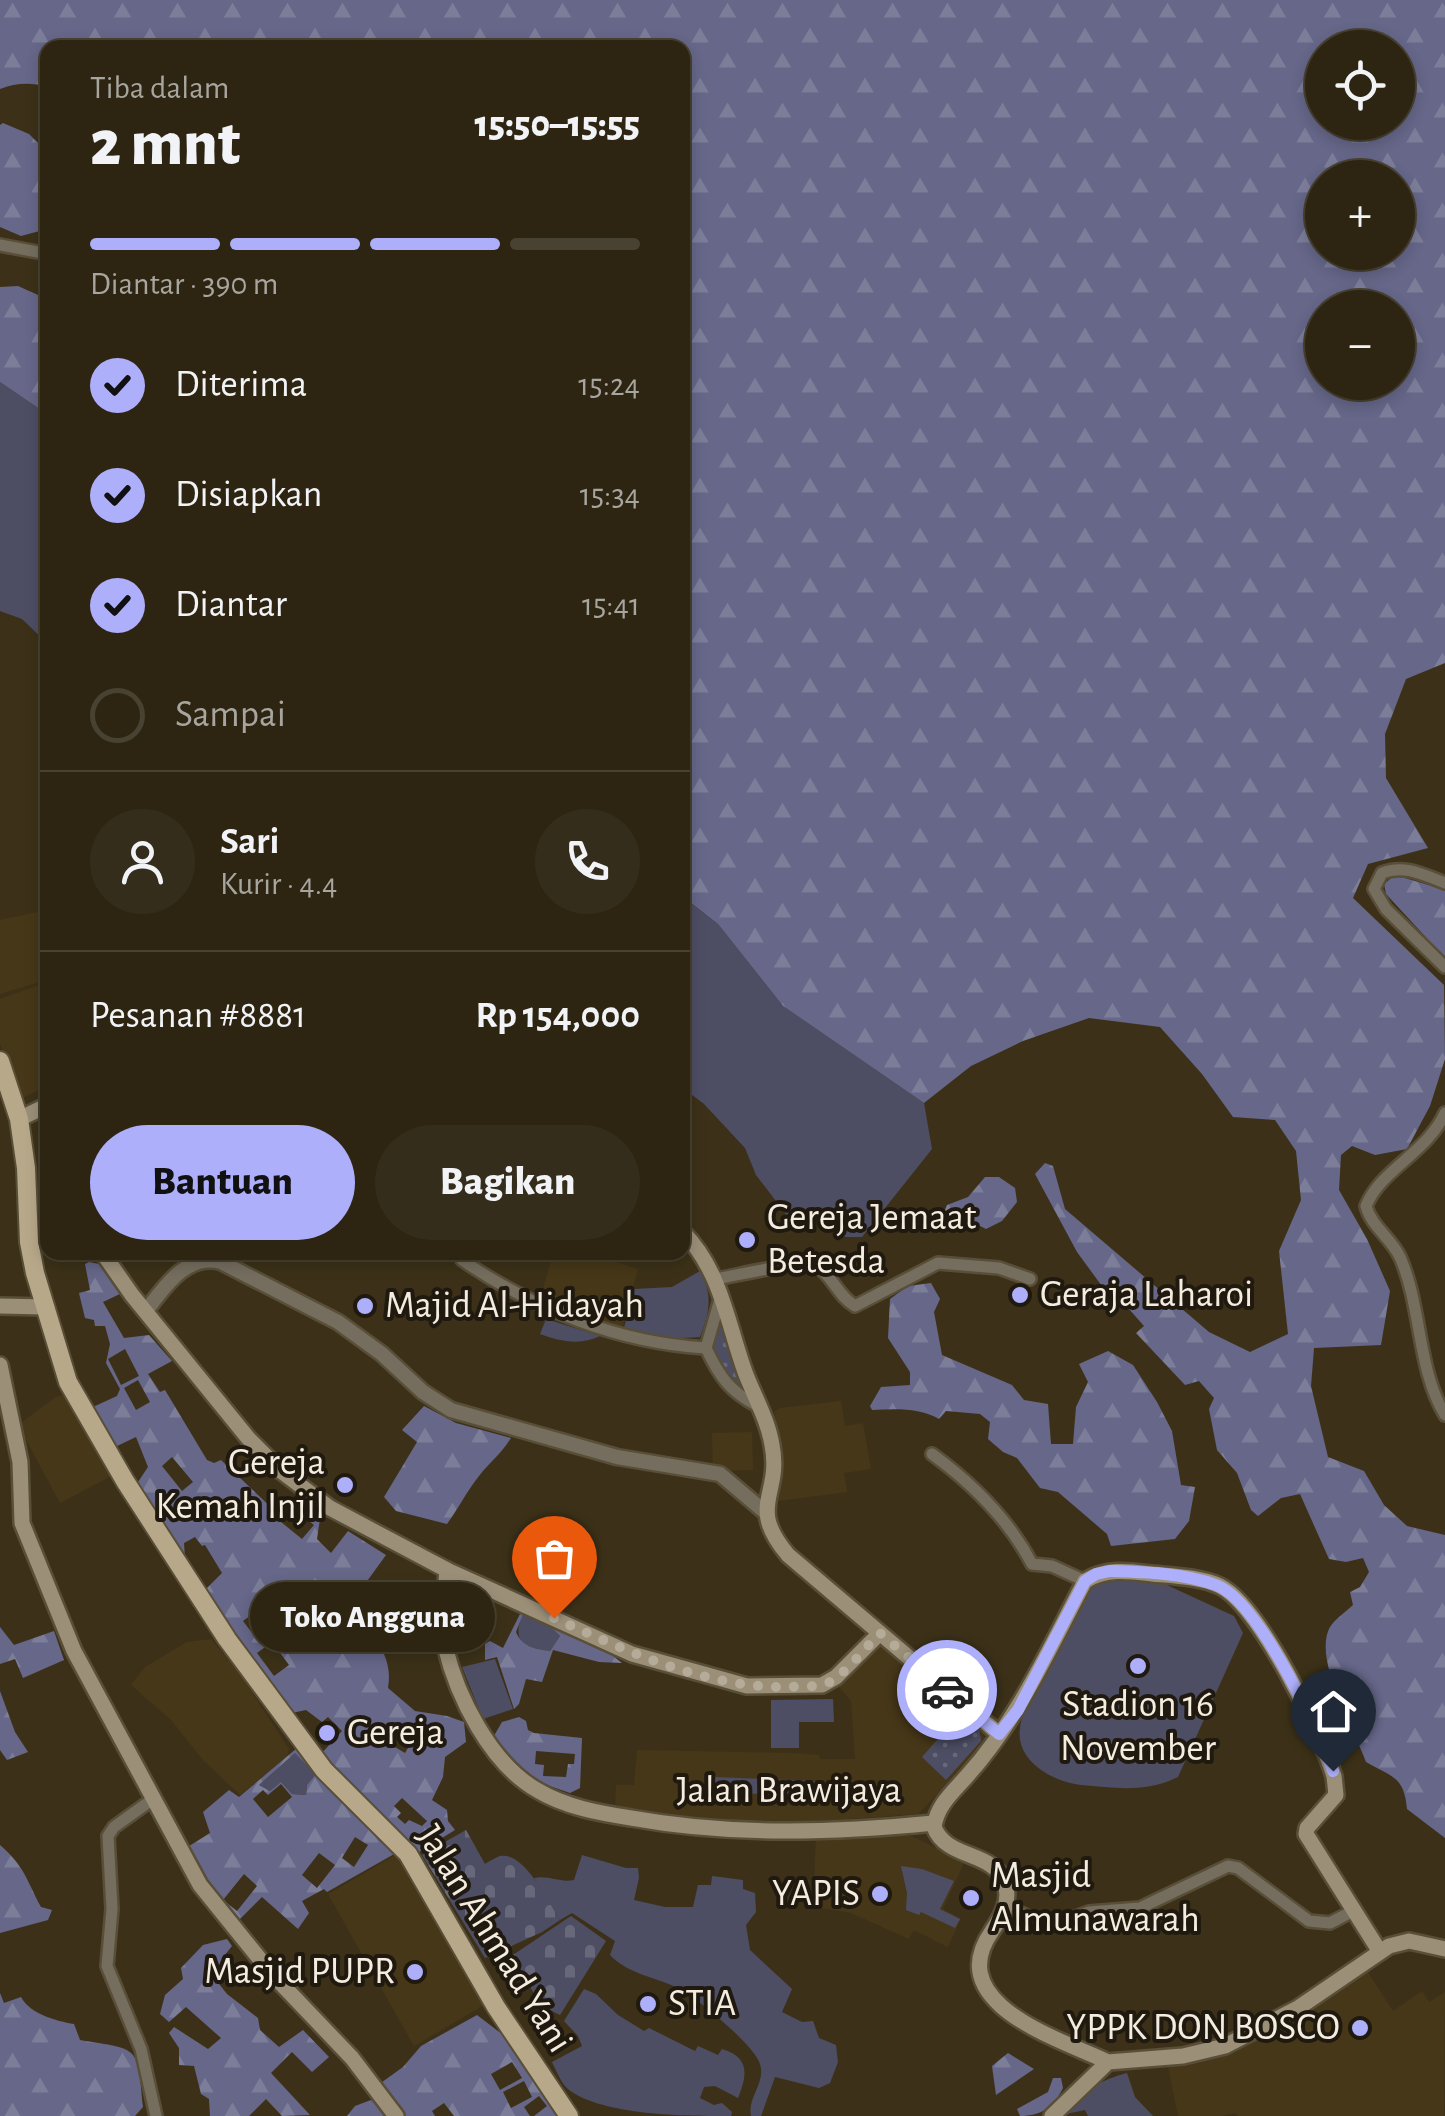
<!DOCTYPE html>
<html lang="id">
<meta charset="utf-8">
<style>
:root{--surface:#2d2512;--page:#352d1b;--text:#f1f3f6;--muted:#a7a59f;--line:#484232;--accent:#adaffb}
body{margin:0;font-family:"Alegreya Sans",sans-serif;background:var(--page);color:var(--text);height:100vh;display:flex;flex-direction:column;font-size:38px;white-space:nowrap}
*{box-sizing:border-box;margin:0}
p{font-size:32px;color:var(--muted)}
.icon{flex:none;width:55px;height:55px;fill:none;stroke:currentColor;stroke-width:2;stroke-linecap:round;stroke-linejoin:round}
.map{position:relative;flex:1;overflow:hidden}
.panel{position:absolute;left:40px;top:40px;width:650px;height:1220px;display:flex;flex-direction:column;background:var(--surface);border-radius:20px;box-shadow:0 5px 15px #0003,0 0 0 2px var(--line)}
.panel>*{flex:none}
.buttons{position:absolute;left:1305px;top:30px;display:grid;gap:20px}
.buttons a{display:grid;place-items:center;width:110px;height:110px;border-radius:50%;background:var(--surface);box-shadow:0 5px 15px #0003,0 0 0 2px var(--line);font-size:50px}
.pin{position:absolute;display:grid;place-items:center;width:85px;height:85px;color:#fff;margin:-102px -42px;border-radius:50% 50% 50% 0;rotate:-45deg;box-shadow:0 0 10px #0007}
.pin .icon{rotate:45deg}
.courier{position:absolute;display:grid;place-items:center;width:100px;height:100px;margin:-50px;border:8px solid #adaffb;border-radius:50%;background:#fff;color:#222;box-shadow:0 2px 12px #0007}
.bubble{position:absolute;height:70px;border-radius:35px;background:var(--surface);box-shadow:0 5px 15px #0003,0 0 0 2px var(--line);font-size:32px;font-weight:800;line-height:70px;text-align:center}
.head em{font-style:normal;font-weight:800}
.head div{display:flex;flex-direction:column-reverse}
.head{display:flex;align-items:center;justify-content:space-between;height:170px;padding:0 50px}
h1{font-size:65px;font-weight:800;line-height:75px}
.bar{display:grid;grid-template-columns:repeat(4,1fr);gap:15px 10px;align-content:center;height:120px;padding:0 50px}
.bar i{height:12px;border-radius:8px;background:var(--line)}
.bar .current{background:var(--accent)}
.bar p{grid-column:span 4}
.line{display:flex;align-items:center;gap:25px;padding:0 50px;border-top:2px solid var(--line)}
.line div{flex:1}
.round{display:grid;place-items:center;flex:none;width:105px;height:105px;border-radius:52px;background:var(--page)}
ol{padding:0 50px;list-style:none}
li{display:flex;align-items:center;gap:30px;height:110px}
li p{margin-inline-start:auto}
li .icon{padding:10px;border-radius:50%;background:var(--accent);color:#111;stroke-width:4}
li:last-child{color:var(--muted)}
li i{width:55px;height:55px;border:5px solid var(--line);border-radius:50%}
.button{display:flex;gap:20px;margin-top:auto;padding:20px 50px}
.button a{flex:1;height:115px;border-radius:60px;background:var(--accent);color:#111;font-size:40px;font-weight:800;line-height:115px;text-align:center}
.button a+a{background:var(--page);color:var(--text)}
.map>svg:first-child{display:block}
</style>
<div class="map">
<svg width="1445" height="2116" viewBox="0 0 1445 2116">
<defs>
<pattern id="forest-firs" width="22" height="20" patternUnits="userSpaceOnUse" patternTransform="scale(2.5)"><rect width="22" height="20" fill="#666789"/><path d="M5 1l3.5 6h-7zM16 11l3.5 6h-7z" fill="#7c7d99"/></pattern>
<pattern id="cemetery-stones" width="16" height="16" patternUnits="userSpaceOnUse" patternTransform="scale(2.5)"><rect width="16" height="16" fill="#4d4e64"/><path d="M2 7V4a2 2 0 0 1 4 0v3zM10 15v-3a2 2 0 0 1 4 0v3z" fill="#67687a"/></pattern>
<pattern id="garden-dots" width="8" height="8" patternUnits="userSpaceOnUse" patternTransform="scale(2.5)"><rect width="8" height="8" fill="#4d4e64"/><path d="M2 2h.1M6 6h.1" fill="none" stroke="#67687a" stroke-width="1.8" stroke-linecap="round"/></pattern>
</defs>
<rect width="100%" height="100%" fill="#3c3118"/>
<g fill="#463718">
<path d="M47,910V980L0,994V920Z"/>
<path d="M47,982V1086L22,1098L0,1044V999Z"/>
<path d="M553,1253H588L638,1269L622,1328L540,1300Z"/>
<path d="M67,1394L113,1475L60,1503L18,1425L56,1397Z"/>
<path d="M841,1401L845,1426L863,1423L871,1469L844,1473L847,1492L778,1501L783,1452L774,1412L780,1408Z"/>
<path d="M752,1432L753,1470L713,1471L712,1433Z"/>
<path d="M211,1639L240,1674L289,1749L287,1757L240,1795L203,1760L171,1720L131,1685L145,1667L187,1642Z"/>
<path d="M880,1644L981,1725L984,1738L965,1766L918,1814L780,1824L675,1817L615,1806L616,1785H634L637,1750L792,1753L819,1755L820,1759H855L851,1701L837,1685Z"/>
<path d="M885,1833L911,1836L965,1861L943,1909L961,1919L948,1947L914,1930L909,1939L851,1913L808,1906L814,1882L816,1838Z"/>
<path d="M399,1853L486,2004L414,2046L328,1894Z"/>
<path d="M1367,1971L1393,2011L1422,1991L1429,2002L1445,1992L1444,2116H1238L1236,2113L1221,2116H1178L1168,2067L1246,2045Z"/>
</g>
<g fill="#4d4e64">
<path d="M0,382L47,414V643L22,619L0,611Z"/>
<path d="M682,897L718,924L783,1006L924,1103L932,1149L862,1237H845L825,1210L795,1226L756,1175L745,1148L704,1104L683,1088Z"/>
<path d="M700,1271C713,1295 710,1312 700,1337C673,1339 648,1340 624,1328L634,1289L672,1287Z"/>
<path d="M546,1319L600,1336C580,1346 559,1341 540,1334Z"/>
<path d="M1108,1576L1156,1580L1234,1616L1243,1633L1178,1777C1145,1793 1116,1788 1081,1785C1053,1782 1015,1761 1020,1728C1024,1697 1075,1616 1092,1584Z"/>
<path d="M522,1613L552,1628L560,1636L550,1651C521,1647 513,1643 522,1613Z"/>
<path d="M495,1659L513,1709L483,1719L462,1667Z"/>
<path d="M833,1699L834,1722H799V1748H771V1700Z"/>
<path d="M296,1752L316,1774L307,1785L306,1795L292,1794L281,1782L270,1791L259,1785Z"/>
<path d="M713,1777L815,1781V1796L712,1792Z"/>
<path d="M582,1855L626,1868H638L639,1878L634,1900L665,1907H693L698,1885H711L712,1876L743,1880V1889L755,1893L756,1912L746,1925L750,1950L792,1989L782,2012L802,2022L813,2021L819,2038L836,2045L838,2062L830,2083L819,2088L775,2077L761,2116H751C747,2097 766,2083 760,2064C754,2045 704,2005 687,1993C662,1977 631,1977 610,1955L615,1941L572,1913L560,1920L534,1878C549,1875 559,1883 574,1880Z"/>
<path d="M901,1866L922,1869L954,1881L940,1909L960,1919L955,1928L921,1912L919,1915L906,1910L907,1893Z"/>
<path d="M584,1989L596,1994L618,2015L644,2031L649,2028L695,2051L698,2046L718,2055L722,2049C749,2057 748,2074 738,2098L715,2086L704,2087L700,2098L714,2105L722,2103L732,2112L731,2116C688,2116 602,2116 568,2089C561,2083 556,2070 552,2062L582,2046L578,2036L564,2021Z"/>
<path d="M1127,2073L1135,2097L1153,2116H1088L1085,2110L1066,2114C1079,2092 1103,2079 1127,2073Z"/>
</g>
<g fill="url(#forest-firs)" fill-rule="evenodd">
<path d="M0,0H1445V663L1406,679L1385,734L1386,778L1428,848L1368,864L1353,898L1444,985L1445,1059L1430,1106L1407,1149L1375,1155L1352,1146L1341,1155L1339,1190L1367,1239L1390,1291L1381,1345L1314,1348L1311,1386L1328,1457L1364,1471L1384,1505L1407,1526L1445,1535V1838L1407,1809C1404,1775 1391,1777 1366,1762C1355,1731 1312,1659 1330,1627C1335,1619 1347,1611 1353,1605L1350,1592L1360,1587L1369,1572L1363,1558L1346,1562L1329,1559L1300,1494L1281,1498L1258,1516L1251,1510L1237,1473L1217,1450L1209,1409L1214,1398L1199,1381L1185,1385L1136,1333L1144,1326L1129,1309L1118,1308L1077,1252L1035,1174L1045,1163L1053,1166L1065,1209L1209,1332L1250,1352L1288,1334L1279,1251L1301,1200L1296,1151L1275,1120L1233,1117L1202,1074L1160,1027L1089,1018L1023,1041L971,1066L924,1103L783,1006L718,924L683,897L682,48H48L47,87C32,82 15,83 0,89ZM1322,48H1398V122H1322ZM1322,178H1398V252H1322ZM1322,308H1398V382H1322Z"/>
<path d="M3,123L29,134L47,152V229L21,236L0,227V125Z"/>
<path d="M18,286L47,299V414L0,382V287Z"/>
<path d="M1395,875L1445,890V958L1386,894L1384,884Z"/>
<path d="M985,1177H999L1015,1188L1017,1202L1002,1221L986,1229L978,1225L941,1220L947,1205L968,1197Z"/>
<path d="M89,1262L104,1265L124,1292L103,1302L124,1338L149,1335L172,1361L148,1374L160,1392L165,1390L207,1460L214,1463L221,1460L274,1510L279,1512L295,1497L321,1512L317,1539L331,1553L348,1531L386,1555L357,1595L376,1606L370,1631C383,1650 392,1664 388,1688L415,1711L447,1716L464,1722L466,1742L445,1757L443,1777L432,1800L447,1810L448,1821L455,1830L419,1852L333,1769L321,1754L342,1731L328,1717L322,1722L306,1710L287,1714L204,1591L222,1573L205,1545L202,1546L195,1537L184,1543L185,1558L180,1559L136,1485L148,1467L136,1437L115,1447L93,1407L117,1396L120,1389L106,1363L110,1344L105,1326H95L94,1320L85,1318L79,1293L90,1290L85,1264ZM125,1349L139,1376L121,1385L108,1359ZM138,1380L150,1402L136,1410L124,1388ZM172,1457L193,1482L182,1491L162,1466ZM293,1508L314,1525L302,1539L281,1522ZM271,1585L282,1599L264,1612L254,1598ZM344,1593L374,1608L369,1618L354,1611L351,1616L336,1609ZM330,1610L352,1636L337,1649L314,1623ZM255,1612L270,1632L258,1641L243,1621ZM272,1642L289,1665L274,1676L257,1653ZM392,1724L414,1738L405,1753L383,1740ZM402,1798L427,1821L422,1826L409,1820L405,1824L397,1817L401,1813L394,1806Z"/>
<path d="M931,1283L940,1299L934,1312L942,1355L1012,1385L1024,1400L1048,1404L1051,1444H1073L1076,1407L1088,1382L1079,1364L1108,1351L1133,1365L1157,1402L1172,1431L1181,1485L1195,1487L1189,1521L1175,1539L1111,1546L1107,1534L1058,1492L1040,1488L1017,1458L1003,1452L988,1439L990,1422L980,1414L946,1411L939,1419C919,1407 894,1409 872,1410L870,1406L881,1387L910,1385V1372L888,1338L890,1299L908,1286Z"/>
<path d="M424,1406L456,1423L511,1438C502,1453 490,1462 479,1476C467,1491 458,1509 447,1524L396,1511L384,1497L417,1442L402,1430Z"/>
<path d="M521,1612L608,1652L622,1663L599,1662L553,1650L542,1682L526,1679L519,1704L514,1709L497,1657L485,1660V1644L490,1641L503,1648ZM523,1614L552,1628L560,1636L550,1651C535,1649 522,1647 516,1632Z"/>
<path d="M0,1627L14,1645L54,1631L64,1660L23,1678L15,1659L0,1664Z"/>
<path d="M0,1691L15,1732L28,1752L7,1760L0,1750Z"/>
<path d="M519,1717L526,1721L528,1730L534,1733L582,1738L580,1788L570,1793C534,1781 518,1774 494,1743L495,1734L502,1722ZM536,1751L575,1754L574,1764H568L566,1777L543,1776L544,1765L535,1764Z"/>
<path d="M297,1748L396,1853L327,1892L324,1889L302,1901L309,1913L298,1929L262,1897L236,1923L186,1848L210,1833L203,1812L229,1790L239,1797ZM295,1753L316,1774L307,1785L306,1795L292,1794L281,1782L270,1791L259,1785ZM281,1784L292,1797L268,1817L253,1799L263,1790L268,1795ZM355,1837L368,1845L354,1867L342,1858ZM319,1853L335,1865L317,1888L302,1875ZM244,1874L257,1886L237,1911L223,1900Z"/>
<path d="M0,1845C25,1867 26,1879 41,1907L52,1910L48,1920L0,1933Z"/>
<path d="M227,1939L232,1946L224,1956L226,1963L212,1975L227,1994L258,2018L260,2030L279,2047L303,2030L329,2057L312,2072L292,2052L271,2073L310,2115L282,2116L266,2099L249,2116H210L209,2099L201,2094L194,2066L179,2065V2048L169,2033L174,2027L208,2049L221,2038L186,2007L169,2022L160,2014L165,1995L183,1979L181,1968L203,1945Z"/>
<path d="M0,1993L4,2003L21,1997C30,2014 56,2021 74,2024L80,2040C141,2050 137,2045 143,2107L135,2116H0Z"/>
<path d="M477,2015L511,2041L558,2116H534L547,2106L539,2096L524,2107L530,2116H454L444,2103L432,2111L435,2116H402L378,2085L403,2067L421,2046ZM512,2062L522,2078L500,2090L491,2074ZM524,2081L532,2097L511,2108L503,2092Z"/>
<path d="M1008,2053L1034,2069L996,2095L992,2066Z"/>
<path d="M1053,2078H1061L1063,2088C1053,2107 1042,2116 1020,2116L1017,2109L1048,2092Z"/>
<path d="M371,2100L390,2116H347L355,2106Z"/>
</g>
<g fill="url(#cemetery-stones)">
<path d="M466,1830L485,1864C486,1863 499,1856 500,1856C524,1851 549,1903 560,1920L542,1932L485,1958L422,1855Z"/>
<path d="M571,1916L606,1941L560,2015L540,2005L513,1955Z"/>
</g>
<g fill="url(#garden-dots)">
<path d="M720,1320L743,1393L730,1382L712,1354Z"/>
<path d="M947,1701L979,1726L981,1741L946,1780L922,1757L944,1732L943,1714L936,1713L937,1706Z"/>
</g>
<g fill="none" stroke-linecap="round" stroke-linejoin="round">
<defs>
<g id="minor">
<path d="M0,245L48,254"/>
<path d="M1445,883C1424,875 1404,864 1382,873L1374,889L1386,909L1445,967"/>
<path d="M1445,1113C1427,1153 1381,1169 1366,1206C1371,1226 1391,1238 1400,1257C1422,1307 1417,1369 1445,1415"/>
<path d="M462,1260C534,1309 618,1343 706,1348"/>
<path d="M716,1279C735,1276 807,1258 817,1266C833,1277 838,1296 855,1306L938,1263L999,1268L1030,1279"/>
<path d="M721,1296L706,1348C719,1376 730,1392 758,1406"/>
<path d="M932,1454C973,1484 1009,1520 1032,1564L1052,1566L1085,1581"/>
<path d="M153,1799L114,1827L108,1836L112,1909L107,1966L141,2049L156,2116"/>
<path d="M1006,1905L1042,1924H1057L1089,1912L1140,1908L1228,1866L1238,1868L1309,1921L1330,1923L1355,1910"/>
</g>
<path id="tertiary" d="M146,1311C165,1286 187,1253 221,1262L338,1322L382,1354L423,1392L451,1410L617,1457L720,1474L766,1513"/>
<g id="secondary">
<path d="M19,1119L48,1105"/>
<path d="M682,1231C721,1270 727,1322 745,1372C754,1396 768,1420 772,1445C782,1496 746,1505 788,1555L999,1734"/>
<path d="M102,1252L132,1295L248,1438L281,1471L330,1508L447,1570L632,1654L747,1686L822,1685L836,1677L880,1633"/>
<path d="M0,1306L45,1307"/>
<path d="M0,1365L20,1462L22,1523L74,1651L200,1885L271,1973L352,2058L396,2116"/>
<path d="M447,1570C445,1595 440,1622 445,1646C457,1697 491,1764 537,1790C565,1807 599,1813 631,1818C731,1836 833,1833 934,1823"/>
<path d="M1108,2062C1060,2039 941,2004 992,1931C1002,1916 1012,1899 1004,1881C992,1851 946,1859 934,1827C937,1805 953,1792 967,1776C1019,1718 1049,1649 1085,1581C1106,1568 1128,1571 1152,1574C1173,1576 1201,1577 1220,1586C1260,1606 1320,1732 1334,1776L1336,1795L1307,1828L1306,1834L1380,1952"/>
<path d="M1052,2116L1108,2062L1183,2056L1225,2046L1298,2008L1389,1946L1409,1941L1445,1949"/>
</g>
<path id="primary" d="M0,1061L19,1119L26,1168L29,1242L35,1273L68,1382L125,1481L227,1639L324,1770L408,1854L496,2007L569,2116"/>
</defs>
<use href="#minor" stroke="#594f38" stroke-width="16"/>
<use href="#tertiary" stroke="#594f38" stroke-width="19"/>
<use href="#secondary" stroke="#594f38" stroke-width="20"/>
<use href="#primary" stroke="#594f38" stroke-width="22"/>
<use href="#minor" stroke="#756e5f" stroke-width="11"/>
<use href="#tertiary" stroke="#756e5f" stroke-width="14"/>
<use href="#secondary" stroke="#9b8f78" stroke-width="15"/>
<use href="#primary" stroke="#b8a88a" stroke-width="18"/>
</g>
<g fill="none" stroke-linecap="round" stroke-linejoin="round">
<path stroke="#b4ab99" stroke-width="10" stroke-dasharray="0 18" d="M554,1618C629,1652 707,1689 791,1687C804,1686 819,1688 830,1682C848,1671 865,1648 880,1633L947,1690"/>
<path stroke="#adaffb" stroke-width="12" d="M947,1690L999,1734L1018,1710L1085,1581L1096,1574L1110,1571C1144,1572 1184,1573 1216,1585C1258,1600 1317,1728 1333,1771"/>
</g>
<g fill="#adaffb" stroke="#1f190f" stroke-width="4">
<circle cx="747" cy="1240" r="10"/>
<circle cx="1020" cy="1295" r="10"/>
<circle cx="365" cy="1306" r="10"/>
<circle cx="345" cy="1485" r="10"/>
<circle cx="1138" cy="1666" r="10"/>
<circle cx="327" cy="1733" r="10"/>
<circle cx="880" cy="1894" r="10"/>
<circle cx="971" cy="1898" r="10"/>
<circle cx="415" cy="1972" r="10"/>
<circle cx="648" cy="2004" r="10"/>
<circle cx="1360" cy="2028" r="10"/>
</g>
<g text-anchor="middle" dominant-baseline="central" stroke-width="8" stroke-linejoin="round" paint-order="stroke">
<g font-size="38" fill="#f4ecde" stroke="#1f190f" text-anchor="start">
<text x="767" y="1218">Gereja Jemaat<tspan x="767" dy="44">Betesda</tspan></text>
<text x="1040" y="1295">Geraja Laharoi</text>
<text x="385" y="1306">Majid Al-Hidayah</text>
<text x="325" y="1463" text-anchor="end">Gereja<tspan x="325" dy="44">Kemah Injil</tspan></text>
<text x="1138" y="1705" text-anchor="middle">Stadion 16<tspan x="1138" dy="44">November</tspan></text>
<text x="347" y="1733">Gereja</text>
<text x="991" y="1876">Masjid<tspan x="991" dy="44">Almunawarah</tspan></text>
<text x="860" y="1894" text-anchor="end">YAPIS</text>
<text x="395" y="1972" text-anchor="end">Masjid PUPR</text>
<text x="668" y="2004">STIA</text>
<text x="1340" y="2028" text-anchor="end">YPPK DON BOSCO</text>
</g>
<g font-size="38" fill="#f4ecde" stroke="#1f190f">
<text x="789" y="1791">Jalan Brawijaya</text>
<text transform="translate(494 1939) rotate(58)">Jalan Ahmad Yani</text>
</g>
</g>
</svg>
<div class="buttons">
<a><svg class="icon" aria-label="locate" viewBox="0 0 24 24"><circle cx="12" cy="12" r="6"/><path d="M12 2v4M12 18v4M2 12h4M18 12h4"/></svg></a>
<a>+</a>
<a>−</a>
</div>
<div class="pin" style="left:554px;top:1618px;background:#ea580c"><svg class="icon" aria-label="bag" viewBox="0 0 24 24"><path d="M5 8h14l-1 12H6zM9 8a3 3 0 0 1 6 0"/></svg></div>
<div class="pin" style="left:1333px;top:1771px;background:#1f2937"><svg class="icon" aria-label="home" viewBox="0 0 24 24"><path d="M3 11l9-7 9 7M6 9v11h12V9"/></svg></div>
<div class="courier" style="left:947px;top:1690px"><svg class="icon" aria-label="car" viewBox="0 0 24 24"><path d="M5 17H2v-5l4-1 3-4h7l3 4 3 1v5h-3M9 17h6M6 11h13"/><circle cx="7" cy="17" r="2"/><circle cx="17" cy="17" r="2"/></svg></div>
<div class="bubble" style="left:250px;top:1582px;width:245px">Toko Angguna</div>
<section class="panel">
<div class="head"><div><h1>2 mnt</h1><p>Tiba dalam</p></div><em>15:50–15:55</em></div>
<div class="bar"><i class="current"></i><i class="current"></i><i class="current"></i><i></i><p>Diantar · 390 m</p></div>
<ol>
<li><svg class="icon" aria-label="check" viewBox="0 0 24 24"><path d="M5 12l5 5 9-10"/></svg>Diterima<p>15:24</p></li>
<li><svg class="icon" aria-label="check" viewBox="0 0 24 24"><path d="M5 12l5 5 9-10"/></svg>Disiapkan<p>15:34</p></li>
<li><svg class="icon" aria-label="check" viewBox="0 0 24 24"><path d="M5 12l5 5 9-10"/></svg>Diantar<p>15:41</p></li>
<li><i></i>Sampai</li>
</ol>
<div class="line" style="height:180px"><a class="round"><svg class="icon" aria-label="person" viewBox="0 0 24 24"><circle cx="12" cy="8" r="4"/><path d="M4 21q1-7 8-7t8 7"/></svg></a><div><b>Sari</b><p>Kurir · 4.4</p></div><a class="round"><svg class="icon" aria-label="phone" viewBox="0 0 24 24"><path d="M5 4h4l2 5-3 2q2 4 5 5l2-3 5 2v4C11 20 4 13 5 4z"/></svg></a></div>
<div class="line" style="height:130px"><div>Pesanan #8881</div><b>Rp 154,000</b></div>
<div class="button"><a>Bantuan</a><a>Bagikan</a></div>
</section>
</div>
